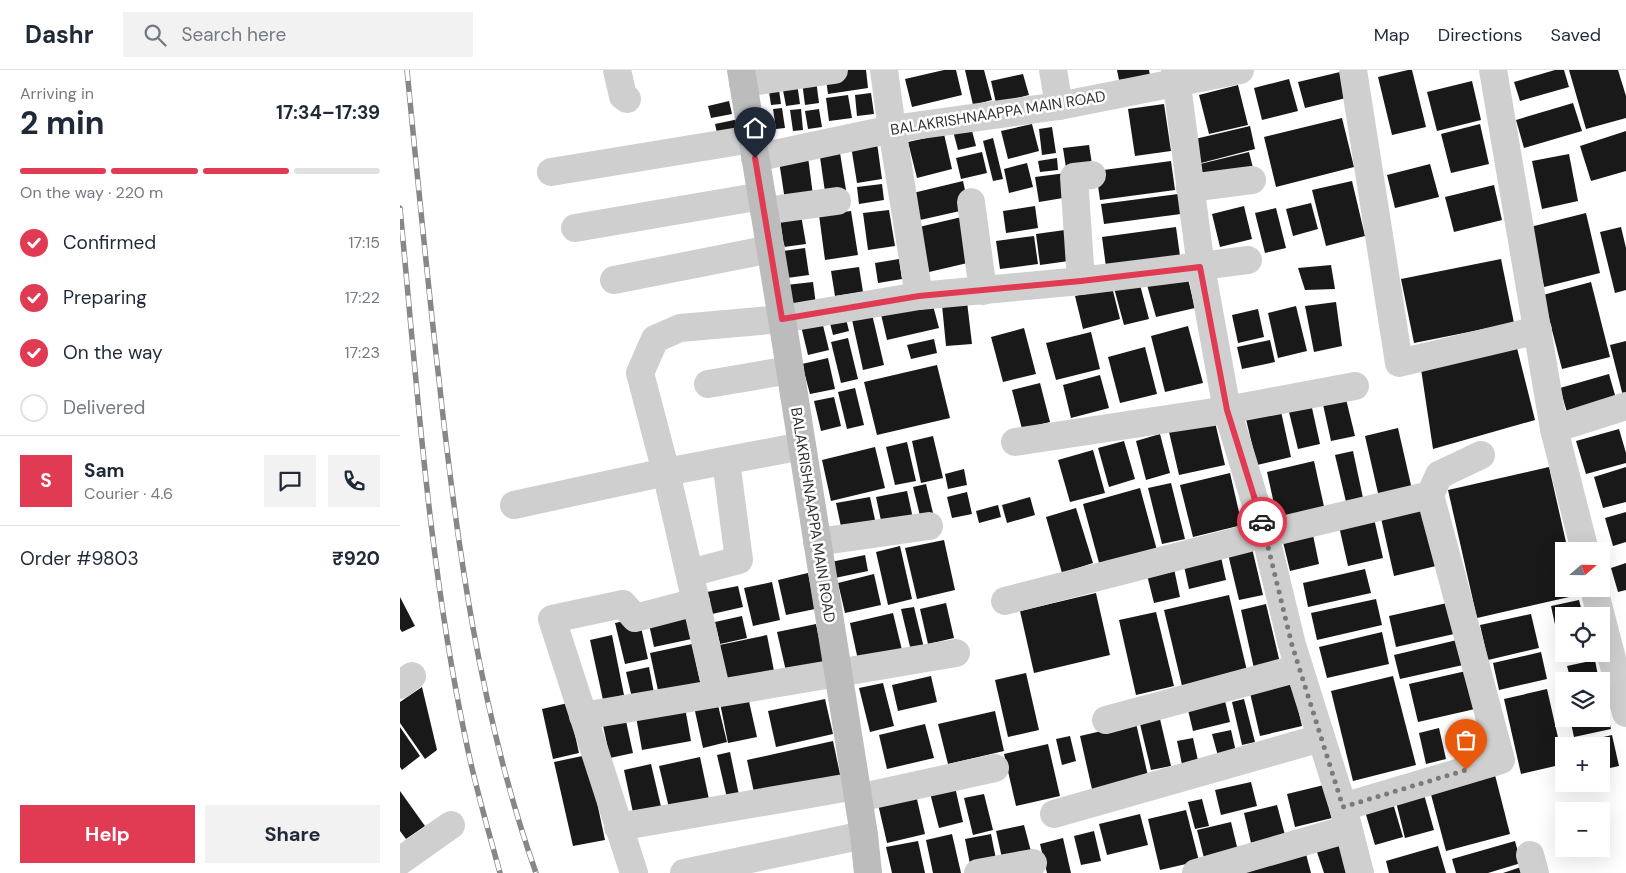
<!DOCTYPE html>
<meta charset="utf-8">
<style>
:root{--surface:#fff;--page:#f2f2f3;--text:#1f2937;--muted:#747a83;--line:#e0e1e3;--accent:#e13b53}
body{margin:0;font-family:"DM Sans",sans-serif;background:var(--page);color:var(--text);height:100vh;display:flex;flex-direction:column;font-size:19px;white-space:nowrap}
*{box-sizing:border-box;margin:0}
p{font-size:16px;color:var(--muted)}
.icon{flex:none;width:28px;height:28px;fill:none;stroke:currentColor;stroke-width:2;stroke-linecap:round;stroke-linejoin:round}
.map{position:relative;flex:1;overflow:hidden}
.drawer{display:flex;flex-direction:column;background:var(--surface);width:400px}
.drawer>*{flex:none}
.needle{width:32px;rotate:70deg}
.fabs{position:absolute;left:1155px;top:472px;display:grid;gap:10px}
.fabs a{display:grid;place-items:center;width:55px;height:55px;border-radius:0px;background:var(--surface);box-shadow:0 5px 20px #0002;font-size:25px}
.pin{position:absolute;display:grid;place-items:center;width:42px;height:42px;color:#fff;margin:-51px -21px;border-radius:50% 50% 50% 0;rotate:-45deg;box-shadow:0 0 5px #0007}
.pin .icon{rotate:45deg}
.courier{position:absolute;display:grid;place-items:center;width:50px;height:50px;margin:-25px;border:4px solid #e13b53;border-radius:50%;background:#fff;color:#222;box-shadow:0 1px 6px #0007}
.overview em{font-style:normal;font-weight:700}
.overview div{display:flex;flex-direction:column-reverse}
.overview{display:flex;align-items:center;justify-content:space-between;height:85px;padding:0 20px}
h1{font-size:32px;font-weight:700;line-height:38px}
.bar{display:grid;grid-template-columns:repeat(4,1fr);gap:8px 5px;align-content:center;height:60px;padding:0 20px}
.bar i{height:6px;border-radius:4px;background:var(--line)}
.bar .active{background:var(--accent)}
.bar p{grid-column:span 4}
.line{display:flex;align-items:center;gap:12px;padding:0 20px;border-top:1px solid var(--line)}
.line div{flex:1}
.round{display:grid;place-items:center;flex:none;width:52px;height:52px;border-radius:0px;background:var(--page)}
ol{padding:0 20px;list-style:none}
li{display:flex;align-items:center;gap:15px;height:55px}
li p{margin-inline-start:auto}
li .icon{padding:5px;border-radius:50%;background:var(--accent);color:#fff;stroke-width:4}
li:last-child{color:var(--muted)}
li i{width:28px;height:28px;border:2px solid var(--line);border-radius:50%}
.action{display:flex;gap:10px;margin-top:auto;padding:10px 20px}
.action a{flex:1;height:58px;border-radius:0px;background:var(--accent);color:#fff;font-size:20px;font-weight:700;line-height:58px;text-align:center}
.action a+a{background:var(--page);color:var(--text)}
header{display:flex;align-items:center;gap:30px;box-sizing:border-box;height:70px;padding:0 25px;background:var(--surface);border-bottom:1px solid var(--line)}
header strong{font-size:24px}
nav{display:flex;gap:28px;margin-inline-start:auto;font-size:18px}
.search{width:350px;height:45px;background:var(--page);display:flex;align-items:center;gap:12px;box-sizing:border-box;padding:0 18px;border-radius:0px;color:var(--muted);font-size:19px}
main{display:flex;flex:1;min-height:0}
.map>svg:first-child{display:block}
</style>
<header>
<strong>Dashr</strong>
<div class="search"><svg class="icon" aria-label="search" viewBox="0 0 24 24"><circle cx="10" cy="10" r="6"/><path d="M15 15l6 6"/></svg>Search here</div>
<nav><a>Map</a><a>Directions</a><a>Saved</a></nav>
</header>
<main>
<section class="drawer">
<div class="overview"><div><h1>2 min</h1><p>Arriving in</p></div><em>17:34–17:39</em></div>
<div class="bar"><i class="active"></i><i class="active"></i><i class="active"></i><i></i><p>On the way · 220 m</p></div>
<ol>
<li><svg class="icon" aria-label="check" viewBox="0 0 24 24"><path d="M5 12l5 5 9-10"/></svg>Confirmed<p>17:15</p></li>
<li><svg class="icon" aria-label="check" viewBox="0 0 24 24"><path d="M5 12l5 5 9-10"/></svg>Preparing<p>17:22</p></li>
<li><svg class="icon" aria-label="check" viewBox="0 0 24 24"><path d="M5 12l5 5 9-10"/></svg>On the way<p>17:23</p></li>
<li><i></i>Delivered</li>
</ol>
<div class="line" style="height:90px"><b class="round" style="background:var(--accent);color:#fff">S</b><div><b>Sam</b><p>Courier · 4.6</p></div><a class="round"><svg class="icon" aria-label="chat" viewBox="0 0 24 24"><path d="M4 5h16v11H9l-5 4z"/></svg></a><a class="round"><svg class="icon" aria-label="phone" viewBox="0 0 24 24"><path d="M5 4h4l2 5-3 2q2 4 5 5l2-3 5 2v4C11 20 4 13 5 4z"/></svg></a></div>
<div class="line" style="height:65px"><div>Order #9803</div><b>₹920</b></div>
<div class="action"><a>Help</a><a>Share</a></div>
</section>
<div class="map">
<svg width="1226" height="803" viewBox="0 0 1226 803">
<rect width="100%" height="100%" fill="#fff"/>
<g fill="#191919">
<path d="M439,0H466L468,18L428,24L425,2Z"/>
<path d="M544,0H556L562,25L512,37L505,9Z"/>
<path d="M565,0H584L592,30L573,35Z"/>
<path d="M717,0H749L750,6L719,10Z"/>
<path d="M1008,0H1012L1026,57L992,65L978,7Z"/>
<path d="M1155,0H1164L1169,17L1120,31L1114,12Z"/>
<path d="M1169,0H1218L1226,26V48L1186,59Z"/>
<path d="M940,2L946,28L905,38L898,12Z"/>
<path d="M623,4L629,25L596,33L591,11Z"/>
<path d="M889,9L898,41L862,50L854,18Z"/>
<path d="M416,10L419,33L405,35L402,12Z"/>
<path d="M1072,11L1081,50L1037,61L1027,22Z"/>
<path d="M378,13L381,34L371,35L368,15Z"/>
<path d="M397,13L400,34L386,36L382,15Z"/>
<path d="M838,15L848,55L809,64L799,25Z"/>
<path d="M471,23L474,44L457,46L455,25Z"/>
<path d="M448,25L452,48L429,51L426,28Z"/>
<path d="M329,31L332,44L311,48L308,36Z"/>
<path d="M1173,33L1182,61L1124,78L1116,50Z"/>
<path d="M764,34L771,81L735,86L728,39Z"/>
<path d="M382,38L385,58L376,59L373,39Z"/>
<path d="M401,39L403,60L393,61L390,40Z"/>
<path d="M419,39L422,57L408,59L405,41Z"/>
<path d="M942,48L954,97L876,117L864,67Z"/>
<path d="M339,49L342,66L319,72L315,54Z"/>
<path d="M632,54L639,81L608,89L601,61Z"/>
<path d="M1080,54L1089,94L1051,103L1041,64Z"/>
<path d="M850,56L855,79L801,93L795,69Z"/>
<path d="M571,57L576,76L558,80L553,61Z"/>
<path d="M652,57L656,83L642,85L639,59Z"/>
<path d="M1226,61V101L1191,111L1180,76Z"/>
<path d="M544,64L552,99L517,108L508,72Z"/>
<path d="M593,68L603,109L593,111L583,71Z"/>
<path d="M477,73L482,109L457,113L451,76Z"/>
<path d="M689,75L692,94L666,98L663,78Z"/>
<path d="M439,77L447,126L426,129L419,80Z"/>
<path d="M582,82L587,103L561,109L556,88Z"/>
<path d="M849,82L854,102L801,115L796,95Z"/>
<path d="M1169,84L1178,131L1142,139L1132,91Z"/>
<path d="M408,87L414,133L386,137L379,91Z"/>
<path d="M657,88L658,100L640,102L638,91Z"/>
<path d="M771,91L775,120L700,130L696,101Z"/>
<path d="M627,93L633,117L609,123L604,99Z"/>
<path d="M1030,94L1039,127L995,138L987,105Z"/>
<path d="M666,103L669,127L639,132L635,107Z"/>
<path d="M563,111L569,139L520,150L513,123Z"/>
<path d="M952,111L965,166L926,176L912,120Z"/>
<path d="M482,114L484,130L459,134L457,117Z"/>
<path d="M1094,115L1102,150L1054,162L1045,127Z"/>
<path d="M778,124L781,144L704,154L701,134Z"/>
<path d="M911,133L918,159L893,166L886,139Z"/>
<path d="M635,136L638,158L606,163L603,141Z"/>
<path d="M844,136L852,169L820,177L812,144Z"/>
<path d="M876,138L886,178L865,183L855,143Z"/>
<path d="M489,140L495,176L468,180L463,143Z"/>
<path d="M451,141L458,185L425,190L419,145Z"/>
<path d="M1186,143L1200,203L1144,217L1130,157Z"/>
<path d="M401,145L406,174L384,177L380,148Z"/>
<path d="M566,146L576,191L529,202L519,157Z"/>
<path d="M776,157L780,186L706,197L702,167Z"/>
<path d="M1221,157L1226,178V220L1215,223L1200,162Z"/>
<path d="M672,159L676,190L640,195L636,164Z"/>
<path d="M634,166L638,194L600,199L596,171Z"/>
<path d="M405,178L409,205L387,208L383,181Z"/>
<path d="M499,189L502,209L478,213L475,193Z"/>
<path d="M1101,189L1114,253L1014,273L1001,209Z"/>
<path d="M931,195L935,219L905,220L898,198Z"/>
<path d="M459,197L463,222L435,226L431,201Z"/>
<path d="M787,205L795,238L756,247L747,215Z"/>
<path d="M739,211L749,249L724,255L714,218Z"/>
<path d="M413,212L416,235L389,238L386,215Z"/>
<path d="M1191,212L1210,287L1162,299L1143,225Z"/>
<path d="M712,217L720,249L683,259L675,226Z"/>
<path d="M531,228L539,258L487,270L480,240Z"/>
<path d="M567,232L572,274L546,276L542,235Z"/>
<path d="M936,232L942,276L914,282L905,236Z"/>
<path d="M896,236L907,281L878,288L868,243Z"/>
<path d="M858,239L864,267L838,273L832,245Z"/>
<path d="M471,240L484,295L463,300L451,245Z"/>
<path d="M445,245L449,261L433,265L429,249Z"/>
<path d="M421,247L429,280L408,285L400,252Z"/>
<path d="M788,256L803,313L765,322L751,266Z"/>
<path d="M624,258L636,304L603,312L591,267Z"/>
<path d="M691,262L700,299L656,310L646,273Z"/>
<path d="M448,268L458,309L441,313L431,272Z"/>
<path d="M534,269L537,283L511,289L507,275Z"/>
<path d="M870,270L875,292L842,299L837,277Z"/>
<path d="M1226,271V330H1224L1210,275Z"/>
<path d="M745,277L757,324L720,333L708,287Z"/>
<path d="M1117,278L1135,350L1033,379L1021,299Z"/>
<path d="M428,288L435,319L410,324L402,294Z"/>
<path d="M537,295L550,348L477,365L464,312Z"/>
<path d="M1209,304L1217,332L1168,346L1160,318Z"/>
<path d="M700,305L709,338L671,348L663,315Z"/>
<path d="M640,313L650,352L622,359L612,320Z"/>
<path d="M455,318L464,355L447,359L438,322Z"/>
<path d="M945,325L955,366L931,371L922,330Z"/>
<path d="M434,327L441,356L421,361L414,331Z"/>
<path d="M910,329L920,374L898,379L887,334Z"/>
<path d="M880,337L891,387L857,395L845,345Z"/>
<path d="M815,352L825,395L779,405L769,362Z"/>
<path d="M998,358L1013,424L980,432L965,366Z"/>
<path d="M1219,359L1226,383V393L1186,404L1176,371Z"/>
<path d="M760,364L770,403L746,410L736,371Z"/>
<path d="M533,366L543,408L521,413L512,371Z"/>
<path d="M724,371L735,409L709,417L698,378Z"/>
<path d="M507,372L516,411L495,415L486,377Z"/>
<path d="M475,377L485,418L431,431L422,390Z"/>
<path d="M693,380L705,423L670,432L658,390Z"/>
<path d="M953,381L963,428L946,432L935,385Z"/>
<path d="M914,391L925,441L878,452L867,402Z"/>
<path d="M1149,397L1168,481H1164V519H1176L1178,525L1077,548L1048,420Z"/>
<path d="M1226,397V432L1203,438L1194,407Z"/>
<path d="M564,399L567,415L548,419L545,404Z"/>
<path d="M830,403L842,455L793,467L780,415Z"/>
<path d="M771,413L785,469L762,474L748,418Z"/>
<path d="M526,414L535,451L522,454L513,417Z"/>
<path d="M740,418L758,484L701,500L683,434Z"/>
<path d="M507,421L514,453L483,460L476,427Z"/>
<path d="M567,422L572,444L552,448L547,427Z"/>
<path d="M470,427L477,459L443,466L436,433Z"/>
<path d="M630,427L635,445L607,453L602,435Z"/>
<path d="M598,435L601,447L579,453L576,441Z"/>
<path d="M676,438L693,493L662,503L646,447Z"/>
<path d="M1023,438L1036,496L994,506L981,448Z"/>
<path d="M1226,442V472L1213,476L1205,448Z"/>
<path d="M973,444L983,488L948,496L938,452Z"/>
<path d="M913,465L919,494L890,501L883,472Z"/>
<path d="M544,470L555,520L517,529L505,478Z"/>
<path d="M500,476L512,529L488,535L476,482Z"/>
<path d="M819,478L826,510L789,519L782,487Z"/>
<path d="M852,478L863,525L839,530L828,484Z"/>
<path d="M465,485L468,501L435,508L431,492Z"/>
<path d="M1226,493V520L1218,522L1211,498Z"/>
<path d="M773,494L780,527L754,533L746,501Z"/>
<path d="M965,499L971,523L908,537L903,513Z"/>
<path d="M408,503L415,539L386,545L378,510Z"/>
<path d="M474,504L481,535L445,543L438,513Z"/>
<path d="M372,512L380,550L353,556L344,518Z"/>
<path d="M338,516L343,537L312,544L307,522Z"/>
<path d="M696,523L710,585L634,603L620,541Z"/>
<path d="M829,525L848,605L783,620L764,540Z"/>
<path d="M0,527L15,556L2,562L0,559Z"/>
<path d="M976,529L982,555L917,570L911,543Z"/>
<path d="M1179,530L1183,546H1164V563L1157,564L1151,536Z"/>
<path d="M546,533L554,568L528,574L520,539Z"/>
<path d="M1047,533L1054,564L996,577L989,546Z"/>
<path d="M866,534L881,597L855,603L841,540Z"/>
<path d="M514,537L525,582L512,585L501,539Z"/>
<path d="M295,540L301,567L254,577L248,550Z"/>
<path d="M756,542L774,616L736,625L719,550Z"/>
<path d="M493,543L502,580L458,590L450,553Z"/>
<path d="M1131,544L1139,578L1088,590L1080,555Z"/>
<path d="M342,546L347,568L320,574L315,552Z"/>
<path d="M239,548L248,589L225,594L215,553Z"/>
<path d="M416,554L426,601L388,610L377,562Z"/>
<path d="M982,562L989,594L927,608L919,577Z"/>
<path d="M212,565L224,625L203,630L190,570Z"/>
<path d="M367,565L375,606L319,618L310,577Z"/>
<path d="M1057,570L1063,595L1000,609L994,585Z"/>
<path d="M292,574L301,616L259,625L250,583Z"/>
<path d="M1141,582L1147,609L1099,620L1093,593Z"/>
<path d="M1195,590L1199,611H1171L1167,596Z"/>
<path d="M249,597L254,623L232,628L226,602Z"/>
<path d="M1066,601L1075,639L1018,652L1009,614Z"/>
<path d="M626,603L639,660L608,667L595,610Z"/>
<path d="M531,606L537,632L498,641L492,615Z"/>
<path d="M993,606L1016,695L953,711L931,621Z"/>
<path d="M483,613L494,656L470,662L459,618Z"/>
<path d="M892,613L902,656L860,666L850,623Z"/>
<path d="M22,617L37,680L25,689L0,653V632Z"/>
<path d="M1147,619L1164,694L1121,704L1104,629Z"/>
<path d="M316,627L327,672L303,678L293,632Z"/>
<path d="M348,627L357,667L328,673L320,633Z"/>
<path d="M425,629L433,664L376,677L368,641Z"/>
<path d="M844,629L855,672L842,675L832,632Z"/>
<path d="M1204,630L1211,659L1174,667L1170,649H1201V631Z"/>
<path d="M825,631L830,652L793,661L788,640Z"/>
<path d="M284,632L291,671L242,680L235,641Z"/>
<path d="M168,633L179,683L153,689L142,639Z"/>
<path d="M595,641L604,681L548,694L538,654Z"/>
<path d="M224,642L233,683L210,688L201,646Z"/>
<path d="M760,649L771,696L751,700L740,654Z"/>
<path d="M736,653L750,715L694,728L680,666Z"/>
<path d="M525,654L534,688L487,699L479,665Z"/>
<path d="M0,657L20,686L2,700L0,697Z"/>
<path d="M1039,658L1046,689L1026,694L1019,663Z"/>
<path d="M1080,658L1085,682L1055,689L1049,665Z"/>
<path d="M831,660L836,682L818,686L812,664Z"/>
<path d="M1212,665L1219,696L1201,700V676H1183L1182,672Z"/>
<path d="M670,666L676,691L662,695L656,669Z"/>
<path d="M793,668L799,695L783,699L777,671Z"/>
<path d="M433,671L441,709L355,727L347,690Z"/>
<path d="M648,674L660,726L616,736L604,684Z"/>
<path d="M330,682L339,725L327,728L317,685Z"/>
<path d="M187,685L205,770L173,776L154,692Z"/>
<path d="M300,687L310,734L270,742L259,696Z"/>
<path d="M251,694L263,745L235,752L224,700Z"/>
<path d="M1094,701L1110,764L1046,781L1029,717Z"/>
<path d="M851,712L857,736L821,745L815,720Z"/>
<path d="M924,715L932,748L895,757L887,724Z"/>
<path d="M555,717L563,752L539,758L530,723Z"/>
<path d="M0,721L25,756L6,769L0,761Z"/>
<path d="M1023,721L1034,760L1005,768L995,728Z"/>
<path d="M584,724L593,760L573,765L564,728Z"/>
<path d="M516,725L525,764L487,773L478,734Z"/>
<path d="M802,729L809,756L795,759L788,732Z"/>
<path d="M992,730L1003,767L975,775L964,738Z"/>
<path d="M877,735L885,765L851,773L844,743Z"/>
<path d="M786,740L799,791L760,800L748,749Z"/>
<path d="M740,744L748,775L707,785L699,754Z"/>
<path d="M831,752L838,781L804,788L797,760Z"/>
<path d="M624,755L633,789L604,797L596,761Z"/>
<path d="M694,761L701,791L681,795L674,766Z"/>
<path d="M552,764L561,803H533L526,770Z"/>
<path d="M591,764L597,794L571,799L565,769Z"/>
<path d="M663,768L671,803H647L640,774Z"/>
<path d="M938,769L949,803H924L915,776Z"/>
<path d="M518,771L525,803H492L486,777Z"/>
<path d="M1115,771L1121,793L1088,803H1056L1052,789Z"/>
<path d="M1038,776L1046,803H989L986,791Z"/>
<path d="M906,784L911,803H839Z"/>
<path d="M1121,797L1122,803H1103Z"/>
</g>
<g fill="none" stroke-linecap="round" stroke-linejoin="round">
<g stroke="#cfcfcf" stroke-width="28">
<path d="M217,0L223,26L227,29"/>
<path d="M484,0L492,59L519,226"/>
<path d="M653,0L659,36"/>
<path d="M775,0L801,197L827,340L865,464L892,575L943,737L960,803"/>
<path d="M953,0L999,293L1138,260"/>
<path d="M1093,0L1154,359L1185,481"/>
<path d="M343,13L434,0"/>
<path d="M355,88L492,59L659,36L840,0"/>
<path d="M151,102L352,69"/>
<path d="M790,118L852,110"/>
<path d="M571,132L583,221"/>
<path d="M364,141L437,131"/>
<path d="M175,158L362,126"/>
<path d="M214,210L371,179"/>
<path d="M681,211L674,107L692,105"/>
<path d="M308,314L390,300"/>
<path d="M1154,359L1226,336"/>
<path d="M615,372L827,340L955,316"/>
<path d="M114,435L266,402L402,376"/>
<path d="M417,472L529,456"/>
<path d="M290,503L339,490L326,391"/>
<path d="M1194,519L1226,643"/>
<path d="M605,531L865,464L1030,425"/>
<path d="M0,615L12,606"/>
<path d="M317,623L266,402L240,303L255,269L280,258L382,249L519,226L681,211L848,190"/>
<path d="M183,646L556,583"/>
<path d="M706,650L899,598"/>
<path d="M458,728L595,698"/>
<path d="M943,737L1101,690L1030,425L1039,405L1081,385"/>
<path d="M654,744L921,668"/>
<path d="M218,757L456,716"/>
<path d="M1130,785L1135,803"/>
<path d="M0,791L51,755"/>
<path d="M234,803L152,549L223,534L235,548L296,532"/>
<path d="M284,803L464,765"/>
<path d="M578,803L633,793"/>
<path d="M796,803L948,759"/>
</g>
<path stroke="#bcbcbc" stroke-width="28" d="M341,0L382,249L464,765L468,803"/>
<defs>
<g id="rail">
<path d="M7,0C17,103 27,207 39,310C57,476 80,644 136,803"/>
<path d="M0,138C17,316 29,496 66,671C75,716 88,759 100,803"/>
</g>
</defs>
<use href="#rail" stroke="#878787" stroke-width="5.5"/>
<use href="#rail" stroke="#fff" stroke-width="4" stroke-dasharray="11" stroke-linecap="butt"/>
</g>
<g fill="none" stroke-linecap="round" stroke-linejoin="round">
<path stroke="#7a7a7a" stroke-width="5" stroke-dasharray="0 9" d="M862,452L892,575L943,737L1066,700"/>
<path stroke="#e13b53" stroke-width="6" d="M355,88L382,249L519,226L681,211L800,197L827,340L862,452"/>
</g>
<g text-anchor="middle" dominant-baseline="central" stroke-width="5" stroke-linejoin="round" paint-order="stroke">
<g font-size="15" fill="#323232" stroke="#fff">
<text transform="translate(598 43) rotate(-9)">BALAKRISHNAAPPA MAIN ROAD</text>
<text transform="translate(413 445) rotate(81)">BALAKRISHNAAPPA MAIN ROAD</text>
</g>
</g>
</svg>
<div class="fabs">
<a><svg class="needle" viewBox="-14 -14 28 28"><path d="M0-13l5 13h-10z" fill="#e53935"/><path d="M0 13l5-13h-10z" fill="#747a83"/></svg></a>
<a><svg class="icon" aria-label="locate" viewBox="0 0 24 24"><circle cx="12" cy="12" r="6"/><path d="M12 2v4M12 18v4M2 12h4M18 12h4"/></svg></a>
<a><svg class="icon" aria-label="layers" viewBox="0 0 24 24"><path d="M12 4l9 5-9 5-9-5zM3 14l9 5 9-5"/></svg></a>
<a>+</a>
<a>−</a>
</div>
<div class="pin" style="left:1066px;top:700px;background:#ea580c"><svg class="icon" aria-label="bag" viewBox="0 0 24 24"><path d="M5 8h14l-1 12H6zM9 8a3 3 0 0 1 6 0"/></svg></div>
<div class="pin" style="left:355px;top:88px;background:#1f2937"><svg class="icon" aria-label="home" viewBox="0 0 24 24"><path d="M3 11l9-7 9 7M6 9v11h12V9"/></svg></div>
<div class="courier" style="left:862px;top:452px"><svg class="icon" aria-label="car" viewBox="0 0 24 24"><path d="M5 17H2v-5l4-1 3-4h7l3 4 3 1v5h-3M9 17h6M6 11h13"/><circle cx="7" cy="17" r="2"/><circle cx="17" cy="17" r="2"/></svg></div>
</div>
</main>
